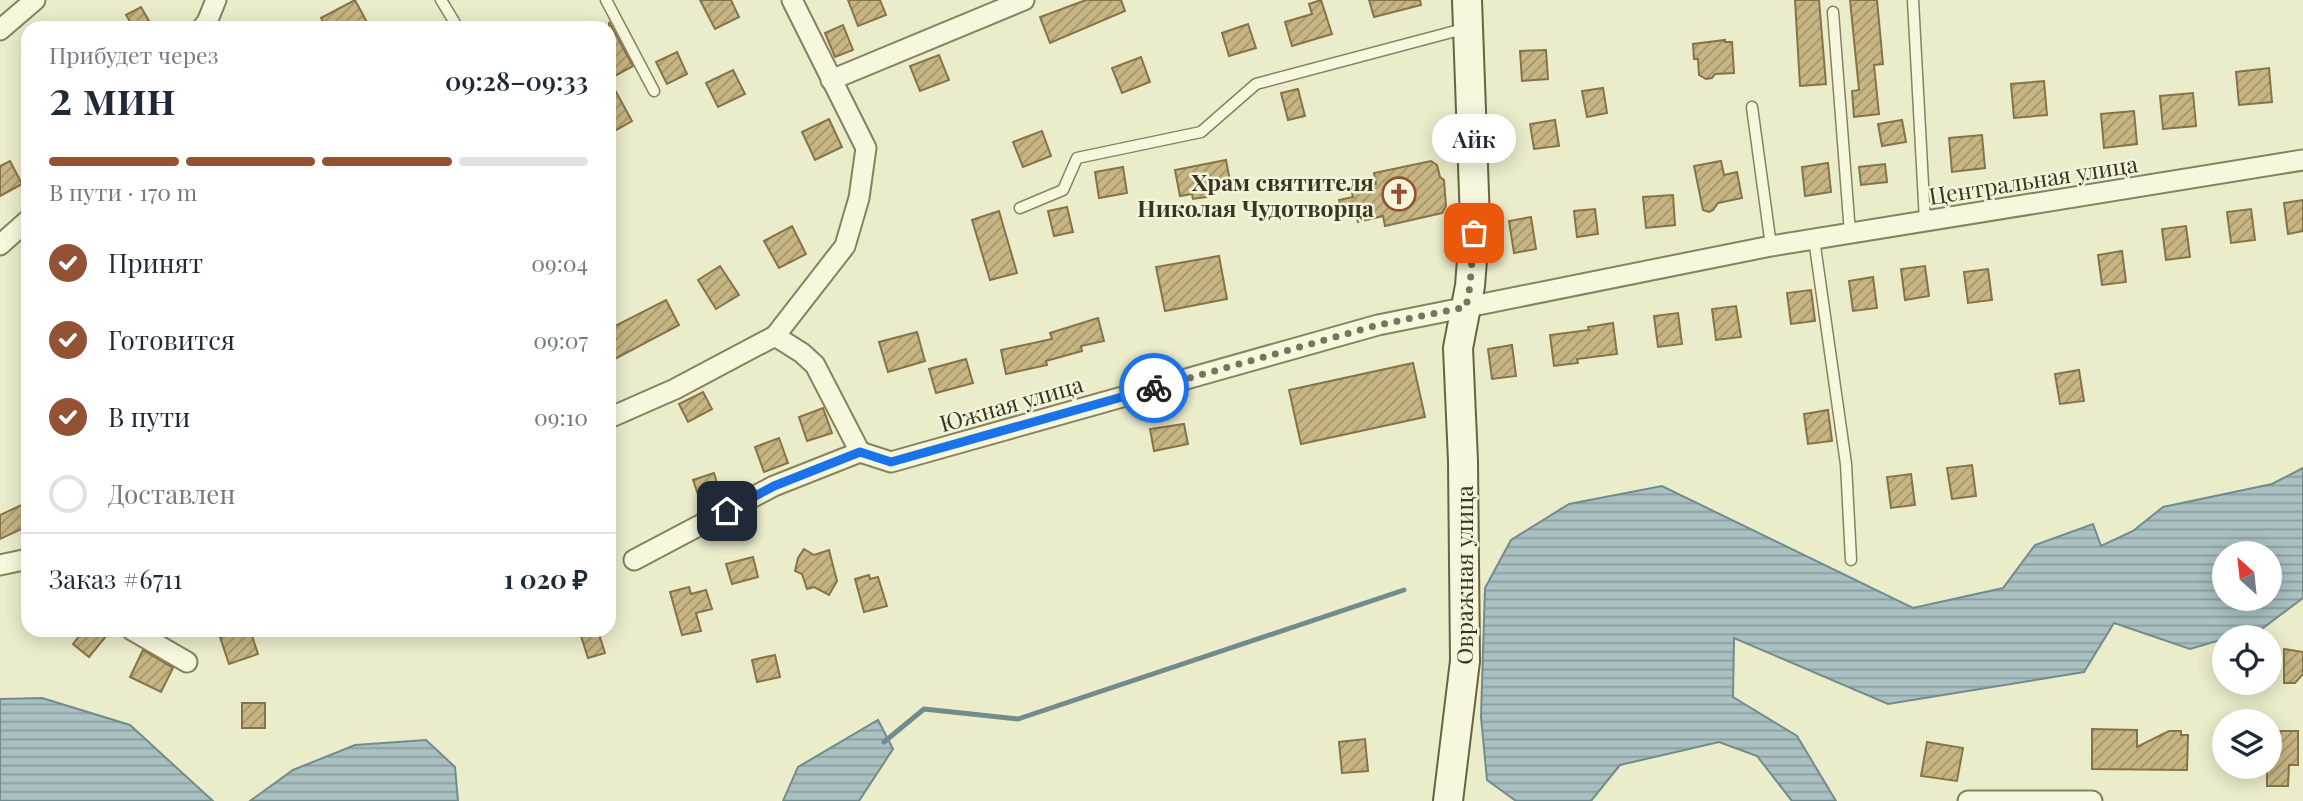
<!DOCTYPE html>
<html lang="ru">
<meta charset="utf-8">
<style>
:root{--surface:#fff;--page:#f2f2f3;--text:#1f2937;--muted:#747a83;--line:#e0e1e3;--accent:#935233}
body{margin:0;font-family:"Playfair Display",serif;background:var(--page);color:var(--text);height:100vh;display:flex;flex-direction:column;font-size:26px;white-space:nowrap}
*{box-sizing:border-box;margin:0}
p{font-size:23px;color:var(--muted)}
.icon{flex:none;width:38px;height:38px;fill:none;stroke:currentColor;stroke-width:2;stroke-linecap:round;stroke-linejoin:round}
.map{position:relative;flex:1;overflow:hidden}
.details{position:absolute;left:21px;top:21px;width:595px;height:616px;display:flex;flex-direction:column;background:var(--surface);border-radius:21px;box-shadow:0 4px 18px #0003}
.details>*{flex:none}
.needle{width:46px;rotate:333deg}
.controls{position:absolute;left:2212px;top:541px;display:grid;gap:14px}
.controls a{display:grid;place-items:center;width:70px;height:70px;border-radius:50%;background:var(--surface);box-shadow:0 4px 18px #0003;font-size:35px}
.pin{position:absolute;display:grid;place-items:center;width:60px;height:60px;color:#fff;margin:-30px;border-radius:14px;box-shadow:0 4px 10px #0006}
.courier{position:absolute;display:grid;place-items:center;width:70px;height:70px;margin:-35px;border:5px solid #1a73e8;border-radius:50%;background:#fff;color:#222;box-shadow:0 2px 9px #0007}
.bubble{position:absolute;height:49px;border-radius:24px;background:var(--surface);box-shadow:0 4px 18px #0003;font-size:23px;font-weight:600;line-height:49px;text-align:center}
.overview em{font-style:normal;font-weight:600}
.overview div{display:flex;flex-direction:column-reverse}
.overview{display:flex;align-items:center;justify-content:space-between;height:119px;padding:0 28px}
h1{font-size:46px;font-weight:600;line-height:52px}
.bar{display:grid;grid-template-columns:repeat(4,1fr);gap:10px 7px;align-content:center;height:84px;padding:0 28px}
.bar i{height:9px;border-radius:5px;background:var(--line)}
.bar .current{background:var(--accent)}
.bar p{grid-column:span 4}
.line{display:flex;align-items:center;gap:18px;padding:0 28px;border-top:2px solid var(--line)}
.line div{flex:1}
ol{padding:0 28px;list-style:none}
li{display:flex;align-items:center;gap:21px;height:77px}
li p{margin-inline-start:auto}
li .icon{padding:7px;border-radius:50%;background:var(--accent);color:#fff;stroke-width:4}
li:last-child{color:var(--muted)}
li i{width:38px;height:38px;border:4px solid var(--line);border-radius:50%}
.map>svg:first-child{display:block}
</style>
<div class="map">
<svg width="2303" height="801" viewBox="0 0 2303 801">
<defs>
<pattern id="water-rules" width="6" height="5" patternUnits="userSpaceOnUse" patternTransform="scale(1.75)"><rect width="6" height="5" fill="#aac0c1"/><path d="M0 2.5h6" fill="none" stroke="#8b9d9c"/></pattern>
<pattern id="building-hatch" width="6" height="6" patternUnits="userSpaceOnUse" patternTransform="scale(1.75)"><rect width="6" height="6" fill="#c7b683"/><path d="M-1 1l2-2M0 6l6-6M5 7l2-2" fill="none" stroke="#a3956b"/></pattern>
</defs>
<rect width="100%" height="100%" fill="#ebecca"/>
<g fill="url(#water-rules)" stroke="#718c8f" stroke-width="2" fill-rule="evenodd">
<path d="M2303,468V598L2263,628L2224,637V639L2190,649L2114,623L2084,672L1888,704L1734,638L1733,697L1797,736L1836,801H1792L1757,756L1719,742L1620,765L1591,801H1516L1487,780L1481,717L1485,588L1511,540L1569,504L1662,486L1913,608L2003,588L2035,545L2093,524L2101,546L2133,531L2163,507L2272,484ZM2270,553V598H2224V553Z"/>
<path d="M42,698L130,725L213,801H0V699Z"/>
<path d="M878,720L893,749L859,801H783L798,767Z"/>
<path d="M426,740L455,767L458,801H250L293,770L355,745Z"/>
</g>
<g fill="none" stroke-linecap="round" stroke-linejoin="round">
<path stroke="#718c8f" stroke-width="5" d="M884,742L924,709L1018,719L1404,590"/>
</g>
<g fill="url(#building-hatch)" stroke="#857447" stroke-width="2">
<path d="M355,0L370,28H327L321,18Z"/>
<path d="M700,0H731L739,17L715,29Z"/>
<path d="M848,0H880L886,15L858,26Z"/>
<path d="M1086,0H1121L1125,11L1050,43L1040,17Z"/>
<path d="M1321,0L1332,34L1292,46L1285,22L1312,14L1309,4Z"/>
<path d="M1369,0H1420L1421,5L1374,17Z"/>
<path d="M1795,0H1819L1826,84L1800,86Z"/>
<path d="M1850,0H1877L1883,64L1874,65L1879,114L1854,117L1852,91L1859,90Z"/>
<path d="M141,7L153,28H134L126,15Z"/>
<path d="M609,22L633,66L609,79L632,121L609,134Z"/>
<path d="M1248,24L1256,48L1229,56L1222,33Z"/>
<path d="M843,25L853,50L835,57L825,33Z"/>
<path d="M1725,40V42H1732L1734,73L1715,74L1712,78L1706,79L1699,75L1698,59H1694L1693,44Z"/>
<path d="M1546,50L1548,79L1522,81L1520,51Z"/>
<path d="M677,52L687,74L667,84L656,62Z"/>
<path d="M939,55L949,80L920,91L910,66Z"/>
<path d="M1141,57L1150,82L1122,93L1112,68Z"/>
<path d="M2269,68L2272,102L2239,105L2236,72Z"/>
<path d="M733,70L745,94L718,107L706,83Z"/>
<path d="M2044,81L2047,115L2014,118L2011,84Z"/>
<path d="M1603,88L1607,113L1587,117L1582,91Z"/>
<path d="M1298,89L1305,116L1288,120L1281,93Z"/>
<path d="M2193,93L2196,126L2163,129L2160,96Z"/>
<path d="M2134,111L2137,144L2104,148L2101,114Z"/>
<path d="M829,119L842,147L815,160L802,132Z"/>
<path d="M1555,120L1559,146L1534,149L1530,124Z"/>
<path d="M1902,120L1906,142L1882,146L1878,124Z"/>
<path d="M1042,131L1051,156L1023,167L1013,142Z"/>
<path d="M1982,135L1985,168L1952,172L1949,138Z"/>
<path d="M1226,160L1231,187L1206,191L1207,197L1193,199L1192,194L1180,196L1175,170Z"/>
<path d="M10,161L22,184L0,196V166Z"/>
<path d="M1431,161L1437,165L1440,177L1444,180L1446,206L1442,213L1385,226L1383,216L1358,222L1356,214L1343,217L1339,200L1353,197L1351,189L1376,184L1374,173Z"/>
<path d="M1721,161L1724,175L1737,172L1742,198L1718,203L1713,210L1709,212L1703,210L1694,166Z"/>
<path d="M1828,163L1831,192L1805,196L1802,167Z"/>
<path d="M1885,164L1887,182L1861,185L1859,167Z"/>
<path d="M1123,167L1127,193L1099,198L1095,172Z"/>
<path d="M1673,195L1675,225L1646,228L1643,197Z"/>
<path d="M2303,200V231L2288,234L2284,203Z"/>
<path d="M1067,207L1073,232L1054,236L1048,211Z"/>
<path d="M1595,209L1598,234L1577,237L1574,211Z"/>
<path d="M2251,209L2255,240L2231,243L2227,212Z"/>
<path d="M999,211L1017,273L990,280L972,220Z"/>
<path d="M1531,217L1536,249L1514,253L1509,221Z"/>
<path d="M792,226L806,254L779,268L764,241Z"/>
<path d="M2186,226L2190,257L2166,260L2162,229Z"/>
<path d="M2122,251L2126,282L2102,285L2098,255Z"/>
<path d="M1219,256L1227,299L1165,311L1156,267Z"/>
<path d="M720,266L739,295L716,309L698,280Z"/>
<path d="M1925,266L1929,296L1905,300L1901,269Z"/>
<path d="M1988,269L1992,300L1968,303L1964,272Z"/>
<path d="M1873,277L1877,308L1853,311L1849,281Z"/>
<path d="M1811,290L1815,321L1791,324L1787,293Z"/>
<path d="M666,300L679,325L609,362V329Z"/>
<path d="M1736,306L1741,337L1716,340L1712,309Z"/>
<path d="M1678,313L1682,344L1658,347L1654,316Z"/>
<path d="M1098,318L1104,341L1081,346L1082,351L1046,361L1047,365L1006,374L1001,350L1052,339L1050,333Z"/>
<path d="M1613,323L1617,354L1577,359L1578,363L1554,366L1550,335L1589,330L1588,327Z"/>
<path d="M917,332L925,361L888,372L879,342Z"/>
<path d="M1512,345L1516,376L1492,379L1488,349Z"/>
<path d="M966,359L973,383L936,393L929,369Z"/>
<path d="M1413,363L1425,417L1301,444L1289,390Z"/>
<path d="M2079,370L2084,401L2060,404L2055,374Z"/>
<path d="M703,392L712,409L688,422L679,404Z"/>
<path d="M823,408L832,433L807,441L799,417Z"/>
<path d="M1828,410L1832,441L1808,444L1804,414Z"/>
<path d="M1184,424L1188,444L1154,451L1150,429Z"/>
<path d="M779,438L788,463L764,472L755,447Z"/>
<path d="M1972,465L1976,496L1952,499L1947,468Z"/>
<path d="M714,473L721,496L701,503L693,480Z"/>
<path d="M1911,474L1915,505L1891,508L1887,477Z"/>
<path d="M28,502V526L0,539V515Z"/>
<path d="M804,549L814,555L829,550L837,581L829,595L814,587L807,589L802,574L795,571L798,558Z"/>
<path d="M753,557L758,577L732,584L726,564Z"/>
<path d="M869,575L870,579L878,577L887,606L864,612L855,579Z"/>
<path d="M689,587L691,594L706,590L712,609L696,613L701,631L682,635L670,592Z"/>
<path d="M84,630H111L89,657L73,644Z"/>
<path d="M241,630H250L258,654L229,664L220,637Z"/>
<path d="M598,631L605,653L588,658L581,636Z"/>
<path d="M2284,649L2303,652V674L2295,683H2284Z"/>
<path d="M143,650L173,668L161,692L130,677Z"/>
<path d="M775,655L780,677L757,682L752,660Z"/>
<rect x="242" y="703" width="23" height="25"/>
<path d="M2092,729L2137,730V747L2169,731H2181V735H2188L2187,770L2092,769Z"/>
<path d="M2270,731H2298V765H2289L2288,786H2267V766H2270Z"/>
<path d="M1365,739L1368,771L1342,773L1339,742Z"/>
<path d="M1927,742L1963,748L1957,781L1921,776Z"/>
</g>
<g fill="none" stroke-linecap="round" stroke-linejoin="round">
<defs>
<g id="lane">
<path d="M441,0L458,28"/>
<path d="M606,0L654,91"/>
<path d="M1913,0L1925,221"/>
<path d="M1833,12L1850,233"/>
<path d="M1752,107L1771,246"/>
<path d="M1020,208L1063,190L1077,158L1201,132L1256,84L1467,28"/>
<path d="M1814,239L1846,464L1851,560"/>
</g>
<g id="street">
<path d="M202,28L207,22L216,0"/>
<path d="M0,30L35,0"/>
<path d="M831,80L1024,0"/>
<path d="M0,245L28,220"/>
<path d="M775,336L845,246L859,198L866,148L792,0"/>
<path d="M609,418L675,389L775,336L802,353L815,365L860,452"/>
<path d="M634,560L774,486L860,452L891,462L1378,325L1771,246L2303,160"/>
<path d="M0,565L28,559"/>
<path d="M132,630L187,662"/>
<path d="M1968,801H2092"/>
</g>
<path id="secondary" d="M1448,801L1465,661L1463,461L1458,348L1470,286L1475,221L1467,0"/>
</defs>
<use href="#lane" stroke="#88825f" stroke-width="13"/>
<use href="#street" stroke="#88825f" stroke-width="23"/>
<use href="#secondary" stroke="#6a6342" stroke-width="32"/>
<use href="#lane" stroke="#f6f7dd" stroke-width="10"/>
<use href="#street" stroke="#f6f7dd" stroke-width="19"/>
<use href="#secondary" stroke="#f6f7dd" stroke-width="28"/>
</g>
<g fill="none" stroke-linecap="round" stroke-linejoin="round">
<path stroke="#77755d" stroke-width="7" stroke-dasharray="0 12.6" d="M1154,388L1378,325L1466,307L1470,286L1474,233"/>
<path stroke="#1a73e8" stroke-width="9" d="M727,511L774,486L860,452L891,462L1154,388"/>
</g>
<defs>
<symbol id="church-ring" viewBox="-11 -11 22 22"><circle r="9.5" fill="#f3f4d9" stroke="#935233" stroke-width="1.5"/><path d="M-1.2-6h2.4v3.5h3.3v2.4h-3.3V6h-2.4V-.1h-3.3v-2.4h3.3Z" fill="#935233"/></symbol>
</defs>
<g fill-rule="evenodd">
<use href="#church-ring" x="1380" y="175" width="38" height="38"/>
</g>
<g text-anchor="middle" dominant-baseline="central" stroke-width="5" stroke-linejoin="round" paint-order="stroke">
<g font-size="23" fill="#393522" stroke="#f3f4d9">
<text transform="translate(2033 179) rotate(-9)">Центральная улица</text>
<text transform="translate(1011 403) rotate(-16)">Южная улица</text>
<text transform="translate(1463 575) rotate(-90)">Овражная улица</text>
</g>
<g font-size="23" font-weight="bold" fill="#393522" stroke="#f3f4d9" text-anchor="end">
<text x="1374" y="181">Храм святителя<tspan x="1374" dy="26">Николая Чудотворца</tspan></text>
</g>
</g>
</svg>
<div class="controls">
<a><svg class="needle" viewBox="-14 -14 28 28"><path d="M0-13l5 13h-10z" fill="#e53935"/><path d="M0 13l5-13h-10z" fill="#747a83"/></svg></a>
<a><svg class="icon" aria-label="locate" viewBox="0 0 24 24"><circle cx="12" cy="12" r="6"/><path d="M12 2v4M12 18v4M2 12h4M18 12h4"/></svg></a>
<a><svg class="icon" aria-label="layers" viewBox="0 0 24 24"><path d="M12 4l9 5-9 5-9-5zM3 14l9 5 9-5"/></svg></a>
</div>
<div class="pin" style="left:1474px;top:233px;background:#ea580c"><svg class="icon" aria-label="bag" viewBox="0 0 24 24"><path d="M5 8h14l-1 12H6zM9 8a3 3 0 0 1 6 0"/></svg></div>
<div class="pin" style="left:727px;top:511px;background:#1f2937"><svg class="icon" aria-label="home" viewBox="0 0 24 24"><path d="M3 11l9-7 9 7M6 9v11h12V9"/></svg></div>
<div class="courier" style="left:1154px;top:388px"><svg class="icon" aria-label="bike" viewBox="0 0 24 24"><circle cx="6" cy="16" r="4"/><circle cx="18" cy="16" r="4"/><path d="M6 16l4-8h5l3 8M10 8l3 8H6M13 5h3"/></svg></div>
<div class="bubble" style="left:1432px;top:114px;width:84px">Айк</div>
<section class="details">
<div class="overview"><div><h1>2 мин</h1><p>Прибудет через</p></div><em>09:28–09:33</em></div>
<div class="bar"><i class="current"></i><i class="current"></i><i class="current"></i><i></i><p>В пути · 170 m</p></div>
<ol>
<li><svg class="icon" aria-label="check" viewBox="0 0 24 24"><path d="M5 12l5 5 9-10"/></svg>Принят<p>09:04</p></li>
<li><svg class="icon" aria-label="check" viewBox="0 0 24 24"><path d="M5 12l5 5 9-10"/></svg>Готовится<p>09:07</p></li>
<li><svg class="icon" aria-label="check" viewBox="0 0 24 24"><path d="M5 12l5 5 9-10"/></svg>В пути<p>09:10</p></li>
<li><i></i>Доставлен</li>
</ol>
<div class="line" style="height:91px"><div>Заказ #6711</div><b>1 020 ₽</b></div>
</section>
</div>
